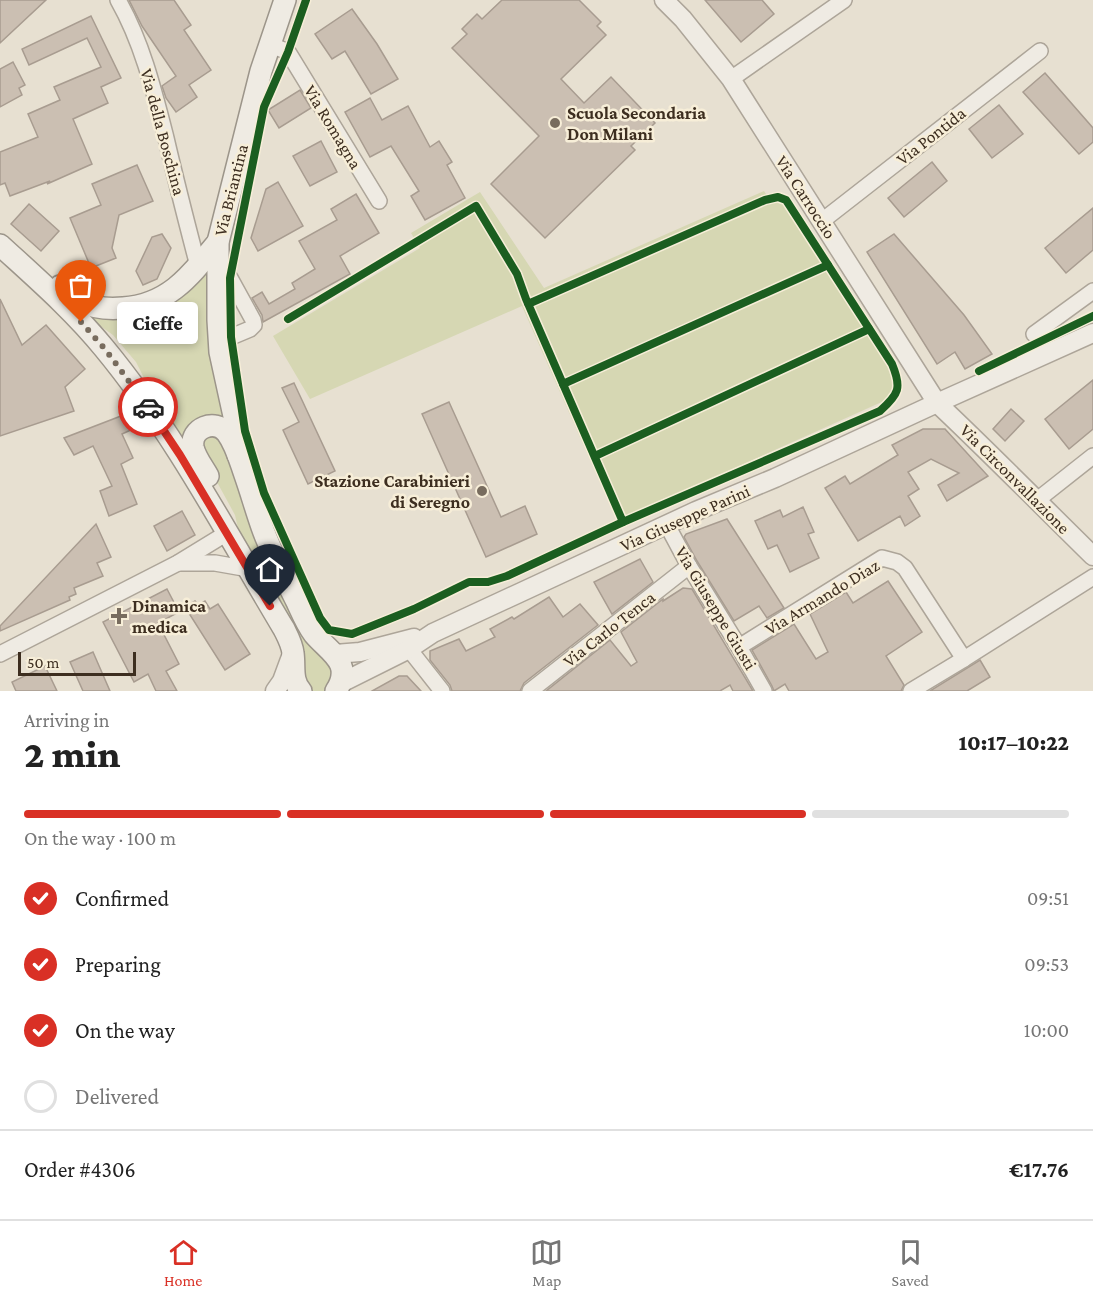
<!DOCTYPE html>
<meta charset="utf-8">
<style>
:root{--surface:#fff;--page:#f6f6f6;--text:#222;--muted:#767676;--line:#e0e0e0;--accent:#d93025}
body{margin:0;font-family:"Crimson Pro",serif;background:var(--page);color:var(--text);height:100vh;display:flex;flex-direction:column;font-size:22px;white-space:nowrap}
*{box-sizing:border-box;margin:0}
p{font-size:20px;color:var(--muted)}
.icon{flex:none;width:33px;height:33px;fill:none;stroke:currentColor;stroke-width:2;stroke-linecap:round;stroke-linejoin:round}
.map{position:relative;height:691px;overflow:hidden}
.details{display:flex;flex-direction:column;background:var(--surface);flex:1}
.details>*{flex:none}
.scale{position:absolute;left:18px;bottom:15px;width:118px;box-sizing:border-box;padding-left:6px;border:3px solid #3d2e20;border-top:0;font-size:16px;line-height:21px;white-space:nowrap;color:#3d2e20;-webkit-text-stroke:4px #f7eed8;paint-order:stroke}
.pin{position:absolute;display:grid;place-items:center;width:51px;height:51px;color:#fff;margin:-62px -26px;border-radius:50% 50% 50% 0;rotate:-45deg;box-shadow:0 0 6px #0007}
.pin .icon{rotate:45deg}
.courier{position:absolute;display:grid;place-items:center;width:60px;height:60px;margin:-30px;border:4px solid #d93025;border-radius:50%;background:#fff;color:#222;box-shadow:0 2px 8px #0007}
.bubble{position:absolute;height:42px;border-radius:6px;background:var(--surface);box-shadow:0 3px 9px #0003;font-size:20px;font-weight:800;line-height:42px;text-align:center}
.headline em{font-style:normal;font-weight:800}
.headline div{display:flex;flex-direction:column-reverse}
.headline{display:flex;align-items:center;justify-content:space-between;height:102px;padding:0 24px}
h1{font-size:39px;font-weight:800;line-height:45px}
.bar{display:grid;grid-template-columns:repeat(4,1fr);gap:9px 6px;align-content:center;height:72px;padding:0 24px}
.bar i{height:8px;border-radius:4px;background:var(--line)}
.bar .selected{background:var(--accent)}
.bar p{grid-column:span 4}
.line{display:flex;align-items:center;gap:15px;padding:0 24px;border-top:2px solid var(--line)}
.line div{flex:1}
ol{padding:0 24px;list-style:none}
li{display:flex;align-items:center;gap:18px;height:66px}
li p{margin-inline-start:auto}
li .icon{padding:6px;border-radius:50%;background:var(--accent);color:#fff;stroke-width:4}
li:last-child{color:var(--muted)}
li i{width:33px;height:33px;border:3px solid var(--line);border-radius:50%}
.tabs{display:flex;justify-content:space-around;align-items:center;height:84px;border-top:2px solid var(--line);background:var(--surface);font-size:16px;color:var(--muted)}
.tabs a{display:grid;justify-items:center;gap:3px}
.tabs .selected{color:var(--accent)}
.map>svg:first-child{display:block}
</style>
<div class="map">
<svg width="1093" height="691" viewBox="0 0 1093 691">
<rect width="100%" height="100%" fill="#e7e0d1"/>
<g fill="#d6d7b3">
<path d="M764,191L771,202L778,200L785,203L890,368C896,381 894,391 884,401L617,521L522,306L310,399L273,336L420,248L411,233L480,192L544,288Z"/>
<path d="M211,260L227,416L186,447L150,401L147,384L136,362L113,335L85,315L156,309L184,295L207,270Z"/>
<path d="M219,433L336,666L328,691H308L242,546L235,515L200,451L199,440Z"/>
</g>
<g fill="#cbbfb2" stroke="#a89c90" stroke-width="1.5">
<path d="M0,0H46L0,43Z"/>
<path d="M129,0H174L191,25L184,30L211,70L189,85L197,97L176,112L166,98L162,86L176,76L142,26Z"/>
<path d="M502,0H579L601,22L597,26L606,35L561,79L584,103L611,77L655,123L631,146L635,150L545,238L491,184L539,136L452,48L467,34L462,29L477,14L482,19Z"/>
<path d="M705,0H762L774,14L741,42Z"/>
<path d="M352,9L377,44L398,79L371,94L345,51L332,59L315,34Z"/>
<path d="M91,16L121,78L101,87L108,103L73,119L92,164L47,184L50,181L10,196L5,183L0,185V152L38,137L28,114L60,100L54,87L101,67L87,38L29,65L22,49Z"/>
<path d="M13,62L25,85L19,88L22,95L0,107V69Z"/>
<path d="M1045,73L1093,128V142L1079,154L1023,92Z"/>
<path d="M300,90L311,108L279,128L268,110Z"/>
<path d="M370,98L382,120L408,106L430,147L439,141L452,162L447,165L465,198L425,220L411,196L419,191L391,146L370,157L345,112Z"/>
<path d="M999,105L1023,134L992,158L969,129Z"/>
<path d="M321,141L337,172L310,186L293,156Z"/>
<path d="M932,162L947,181L904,217L888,198Z"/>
<path d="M137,165L153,201L119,215L112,248L116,258L91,268L70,218L101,205L92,184Z"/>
<path d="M278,182L303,226L258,251L251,238L266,189Z"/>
<path d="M356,194L379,233L340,256L350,274L263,322L262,315L252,298L262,292L269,304L295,289L292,283L315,269L299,241L337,220L331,209Z"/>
<path d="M29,204L59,231L41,251L11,224Z"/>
<path d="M1093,208V250L1066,273L1045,248Z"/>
<path d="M162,234L171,248L157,279L143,285L136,271L152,237Z"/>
<path d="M894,234L964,315L992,354L965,369L955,352L937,364L867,252Z"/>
<path d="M0,299L22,345L46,325L85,369L65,387L74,411L0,436Z"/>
<path d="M1093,380V429L1069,449L1045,419Z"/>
<path d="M294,383L335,471L308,484L283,430L299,422L282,388Z"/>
<path d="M449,402L501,517L525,506L537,534L486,557L422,414Z"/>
<path d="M1011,409L1024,421L1005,441L993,429Z"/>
<path d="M121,416L131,430L122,434L133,458L121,464L137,504L109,516L100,491L112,486L93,446L74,455L64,438Z"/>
<path d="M923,429H945L988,476L947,501L938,485L959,473L931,459L908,472L919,489L908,496L920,516L905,526L900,516L858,541L825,488L845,476L850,484L898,455L892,445Z"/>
<path d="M803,507L814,532L808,534L819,558L790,572L777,545L768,549L755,521L780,510L783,517Z"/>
<path d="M182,511L195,535L167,551L154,526Z"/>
<path d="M727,519L784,608L767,618L759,606L734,621L697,561L684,537L686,534Z"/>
<path d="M96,524L111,557L97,563L103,576L74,588L76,594L69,597L70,600L0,631V626Z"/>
<path d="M640,559L653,582L612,614L594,582Z"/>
<path d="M888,581L922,632L886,656L904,685L901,691H789L785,684L774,691L772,686L752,650L794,624L816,659L828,652L810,614L846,592L853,603Z"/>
<path d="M683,588L692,589L753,691H733L730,685L720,691H546L610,640L631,666L637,662L621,632L663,599V601Z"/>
<path d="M167,589L179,612L158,623L179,664L166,671L177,691H156L148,674L134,682L103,622Z"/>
<path d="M549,597L563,617L580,604L598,625L524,683L520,691H452L450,685L430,660V651L459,639L466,651L495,637L490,629L512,617L514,619Z"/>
<path d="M195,601L198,605L205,601L210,609L218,604L250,654L225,670L185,607Z"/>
<path d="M93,652L110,691H83L70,662Z"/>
<path d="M980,660L990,677L967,691H930Z"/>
<path d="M45,666L57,691H16L12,682Z"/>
<path d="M399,676H407L421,691H372Z"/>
</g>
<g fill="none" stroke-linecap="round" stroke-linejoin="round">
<defs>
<g id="minor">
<path d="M118,0C142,42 154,91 166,138C176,181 187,224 198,266"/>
<path d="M269,44L288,52L379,201"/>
<path d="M731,79L844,0"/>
<path d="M822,221L1040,51"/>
<path d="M218,269L230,278L253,320L254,325L250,329L219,342"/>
<path d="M1034,334L1093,291"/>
<path d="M1036,501L1093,456"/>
<path d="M667,525L689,566L739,647L764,691"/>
<path d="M178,563H215L249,569"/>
<path d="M739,647L882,558L897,562L905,568L964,659"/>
<path d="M409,649L442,691"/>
<path d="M0,654L178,563L227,533"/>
<path d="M530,691L689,566"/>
<path d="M911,691L964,659L1093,577"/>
</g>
<g id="tertiary">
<path d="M664,0L683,19L731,79L937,403C990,453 1041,505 1093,556"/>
<path d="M335,654L360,652L414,638"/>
<path d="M341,683L409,649L433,633L696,511L775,478L937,403L1093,333"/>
<path d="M275,691L282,681L292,654"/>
</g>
<g id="secondary">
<path d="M0,245C36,278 73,310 104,348C175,434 227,534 284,629C288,637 292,644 293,653C295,667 291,680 301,691"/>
<path d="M60,286C67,291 74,298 82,302C95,309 110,309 123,308C169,305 191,275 218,242"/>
<path d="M238,455L239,439L220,352L218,320V242L261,71L285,0"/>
<path d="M208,476C203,467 195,457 193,447C190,428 215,418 227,433C236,445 240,461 245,475C251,492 256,510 262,527C271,553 285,577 297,602C302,613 307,625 314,634C329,652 354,663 336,691"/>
</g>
</defs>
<use href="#minor" stroke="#ada599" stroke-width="18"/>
<use href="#tertiary" stroke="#ada599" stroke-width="21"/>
<use href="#secondary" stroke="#9c958a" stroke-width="24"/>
<use href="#minor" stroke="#efebe3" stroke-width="15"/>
<use href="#tertiary" stroke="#efebe3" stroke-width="18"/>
<use href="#secondary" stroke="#efebe3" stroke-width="21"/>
<defs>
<g id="cycleway">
<path d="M306,0L288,52L264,107L230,278L231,337L245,431L264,493L320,618L329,630L352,634L414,609L469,582H488L507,576L623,522"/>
<path d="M288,319L476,206L517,274L526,299L623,522L880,411C899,394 902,388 892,364L786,200L778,197L765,200L528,304"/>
<path d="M979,371L1093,316"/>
<path d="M563,384L828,265"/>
<path d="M595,456L869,329"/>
</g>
</defs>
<use href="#cycleway" stroke="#f7eed8" stroke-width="11"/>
<use href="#cycleway" stroke="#1b5e20" stroke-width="8"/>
</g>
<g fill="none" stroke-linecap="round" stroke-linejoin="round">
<path stroke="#786c5e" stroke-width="6" stroke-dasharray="0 10.8" d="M81,322L105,349L148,407"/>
<path stroke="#d93025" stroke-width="8" d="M148,407L180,455L270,606"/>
</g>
<g fill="#786c5e" stroke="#f7eed8" stroke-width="2">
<circle cx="555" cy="123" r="6"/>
<circle cx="482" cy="491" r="6"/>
<path d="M116 607h6v6h6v6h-6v6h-6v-6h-6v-6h6z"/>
</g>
<g text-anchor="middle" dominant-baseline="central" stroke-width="5" stroke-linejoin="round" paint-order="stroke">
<g font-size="18" font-weight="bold" fill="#3d2e20" stroke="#f7eed8" text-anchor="start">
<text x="567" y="113">Scuola Secondaria<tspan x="567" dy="21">Don Milani</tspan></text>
<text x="470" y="481" text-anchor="end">Stazione Carabinieri<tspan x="470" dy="21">di Seregno</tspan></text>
<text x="132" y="606">Dinamica<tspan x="132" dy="21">medica</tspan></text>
</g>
<g font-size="18" fill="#3d2e20" stroke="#f7eed8">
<text transform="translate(333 127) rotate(59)">Via Romagna</text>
<text transform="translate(163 132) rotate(75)">Via della Boschina</text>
<text transform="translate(931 136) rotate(-38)">Via Pontida</text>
<text transform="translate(231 190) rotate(-76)">Via Briantina</text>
<text transform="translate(806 197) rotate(57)">Via Carroccio</text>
<text transform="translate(1015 479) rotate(45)">Via Circonvallazione</text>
<text transform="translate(685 518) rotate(-24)">Via Giuseppe Parini</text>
<text transform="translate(822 597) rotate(-31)">Via Armando Diaz</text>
<text transform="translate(716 608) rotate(59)">Via Giuseppe Giusti</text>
<text transform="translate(609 629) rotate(-38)">Via Carlo Tenca</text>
</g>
</g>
</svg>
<div class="scale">50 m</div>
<div class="pin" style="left:81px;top:322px;background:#ea580c"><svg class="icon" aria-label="bag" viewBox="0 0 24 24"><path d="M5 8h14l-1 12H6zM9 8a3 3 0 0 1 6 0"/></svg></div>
<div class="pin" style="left:270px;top:606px;background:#1f2937"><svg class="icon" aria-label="home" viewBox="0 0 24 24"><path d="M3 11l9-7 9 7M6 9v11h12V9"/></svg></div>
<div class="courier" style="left:148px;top:407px"><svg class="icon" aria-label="car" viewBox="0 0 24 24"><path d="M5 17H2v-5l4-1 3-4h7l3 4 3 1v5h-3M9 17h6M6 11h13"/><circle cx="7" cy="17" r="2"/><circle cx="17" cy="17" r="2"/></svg></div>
<div class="bubble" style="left:117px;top:302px;width:81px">Cieffe</div>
</div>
<section class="details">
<div class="headline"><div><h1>2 min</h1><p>Arriving in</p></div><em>10:17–10:22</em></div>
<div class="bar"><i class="selected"></i><i class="selected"></i><i class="selected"></i><i></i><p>On the way · 100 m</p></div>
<ol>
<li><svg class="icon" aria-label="check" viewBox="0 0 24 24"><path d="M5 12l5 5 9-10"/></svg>Confirmed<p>09:51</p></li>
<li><svg class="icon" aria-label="check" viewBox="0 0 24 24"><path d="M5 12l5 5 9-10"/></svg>Preparing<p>09:53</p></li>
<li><svg class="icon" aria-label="check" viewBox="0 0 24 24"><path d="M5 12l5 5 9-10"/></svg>On the way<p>10:00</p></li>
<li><i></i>Delivered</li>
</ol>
<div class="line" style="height:78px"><div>Order #4306</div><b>€17.76</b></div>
</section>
<nav class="tabs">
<a class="selected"><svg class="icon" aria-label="home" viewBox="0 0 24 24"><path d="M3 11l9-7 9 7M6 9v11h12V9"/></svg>Home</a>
<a><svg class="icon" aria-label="map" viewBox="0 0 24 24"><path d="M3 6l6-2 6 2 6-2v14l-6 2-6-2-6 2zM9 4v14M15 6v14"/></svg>Map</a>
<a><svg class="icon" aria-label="saved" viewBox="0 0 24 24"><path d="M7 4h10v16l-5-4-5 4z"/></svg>Saved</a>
</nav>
